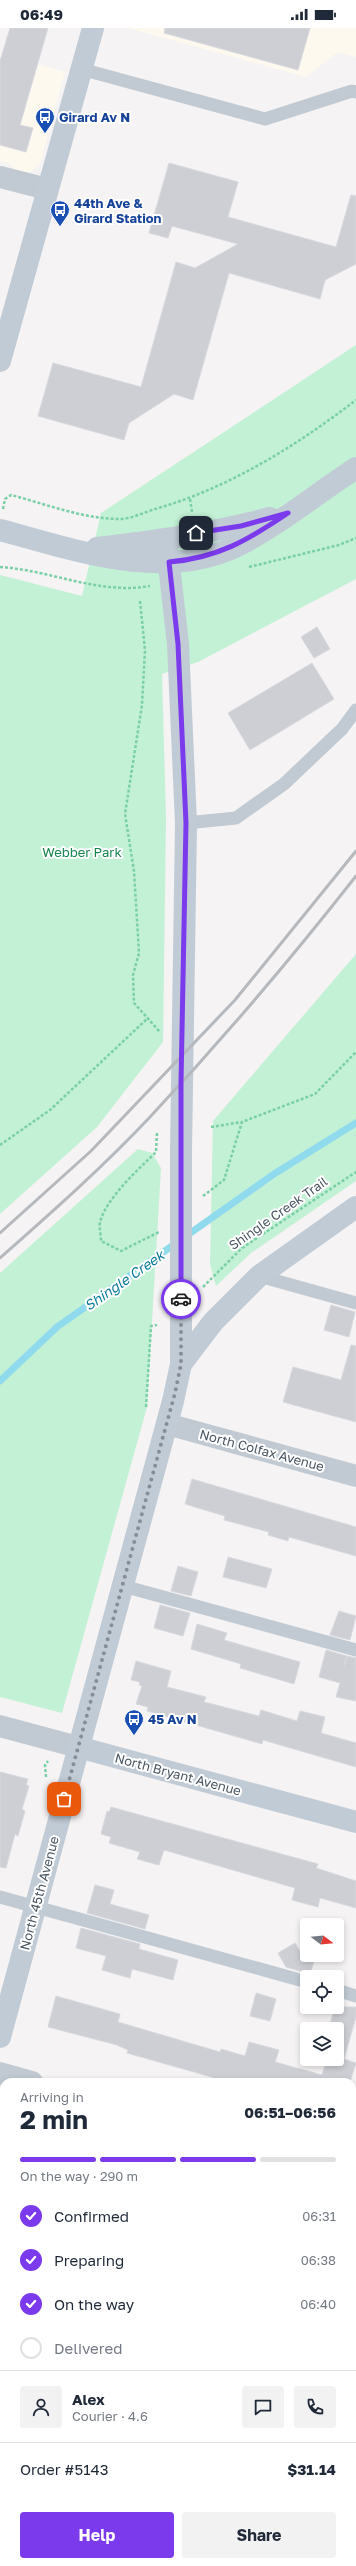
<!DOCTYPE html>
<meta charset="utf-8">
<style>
:root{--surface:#fff;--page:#f2f2f3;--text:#1f2937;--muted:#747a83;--line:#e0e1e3;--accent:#7c3aed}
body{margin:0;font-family:"Golos Text",sans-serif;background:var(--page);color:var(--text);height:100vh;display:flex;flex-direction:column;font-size:15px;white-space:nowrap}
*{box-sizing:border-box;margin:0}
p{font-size:13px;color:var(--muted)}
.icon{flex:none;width:22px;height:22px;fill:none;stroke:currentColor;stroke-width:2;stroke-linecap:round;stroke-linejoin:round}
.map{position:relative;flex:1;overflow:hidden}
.side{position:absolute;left:0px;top:2050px;width:356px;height:488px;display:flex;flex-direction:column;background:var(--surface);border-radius:12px 12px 0 0;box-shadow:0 2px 6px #0003}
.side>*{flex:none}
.needle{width:26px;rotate:106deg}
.buttons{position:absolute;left:300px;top:1890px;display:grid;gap:8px}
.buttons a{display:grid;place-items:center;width:44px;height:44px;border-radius:4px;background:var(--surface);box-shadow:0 2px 6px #0003;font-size:20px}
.pin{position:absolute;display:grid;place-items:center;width:34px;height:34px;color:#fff;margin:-17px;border-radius:8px;box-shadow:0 2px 6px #0006}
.courier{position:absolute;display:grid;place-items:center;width:40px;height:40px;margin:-20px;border:3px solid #7c3aed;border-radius:50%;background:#fff;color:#222;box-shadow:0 1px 5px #0007}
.overview em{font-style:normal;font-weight:700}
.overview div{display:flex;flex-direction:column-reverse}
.overview{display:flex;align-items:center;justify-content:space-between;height:68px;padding:0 20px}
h1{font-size:26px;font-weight:700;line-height:30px}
.bar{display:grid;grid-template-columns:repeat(4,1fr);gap:6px 4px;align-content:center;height:48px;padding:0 20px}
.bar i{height:5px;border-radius:3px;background:var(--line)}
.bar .current{background:var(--accent)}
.bar p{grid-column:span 4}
.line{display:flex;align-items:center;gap:10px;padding:0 20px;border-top:1px solid var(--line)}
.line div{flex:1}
.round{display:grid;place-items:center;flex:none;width:42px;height:42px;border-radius:4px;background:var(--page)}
ol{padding:0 20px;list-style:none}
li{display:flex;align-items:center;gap:12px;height:44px}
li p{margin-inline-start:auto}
li .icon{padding:4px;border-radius:50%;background:var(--accent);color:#fff;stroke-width:4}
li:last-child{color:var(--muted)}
li i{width:22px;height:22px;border:2px solid var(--line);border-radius:50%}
.action{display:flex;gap:8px;margin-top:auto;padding:8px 20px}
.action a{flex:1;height:46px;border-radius:4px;background:var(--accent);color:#fff;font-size:16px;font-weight:700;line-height:46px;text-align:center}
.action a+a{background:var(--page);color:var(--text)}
.status{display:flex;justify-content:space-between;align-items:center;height:28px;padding:0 20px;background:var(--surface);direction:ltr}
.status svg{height:11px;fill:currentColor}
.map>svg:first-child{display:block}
</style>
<div class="status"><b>06:49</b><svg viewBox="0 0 49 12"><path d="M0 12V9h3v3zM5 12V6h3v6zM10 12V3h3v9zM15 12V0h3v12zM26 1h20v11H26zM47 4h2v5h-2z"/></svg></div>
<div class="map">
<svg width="356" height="2538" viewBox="0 0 356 2538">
<rect width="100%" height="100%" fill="#f5f3f3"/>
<g fill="#fdf9ef">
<path d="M128,0H356V29L338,24L306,49Z"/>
<path d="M0,25L65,44L40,136L31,144L19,145L9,135L0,133Z"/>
<path d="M0,2405L4,2406V2534H98L97,2538H0Z"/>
</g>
<g fill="#c3f1d5">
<path d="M356,317V551L198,634L162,646L166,790L163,1014L97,1099L0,1186V547L82,568L101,485Z"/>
<path d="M356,926V1153L251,1225L216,1258L210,1236L213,1093Z"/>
<path d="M138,1121L152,1125L161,1140L147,1379L62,1685L0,1669V1245Z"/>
</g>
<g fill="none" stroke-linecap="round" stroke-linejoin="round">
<path stroke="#90daee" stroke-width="7" d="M0,1353L57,1299L274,1146L356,1095"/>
</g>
<g fill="#cdcfd5" stroke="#d7d9de">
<path d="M10,0H48L20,97L33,100L26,124L0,117V33Z"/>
<path d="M165,0H310L298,42L164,5Z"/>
<path d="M169,135L238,154L228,189L336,219L351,167L356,168V236L325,252L320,271L229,245L193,372L174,366L129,395L124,412L38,388L53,335L141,359L176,234L195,240L238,216L172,198L168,210L149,205Z"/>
<path d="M317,599L330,621L314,630L301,609Z"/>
<path d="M312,635L334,671L250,722L228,685Z"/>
<path d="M331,1277L355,1284L349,1309L324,1302Z"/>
<path d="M351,1317L356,1318V1394L283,1374L293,1339L341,1352Z"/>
<path d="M192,1451L356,1499V1528L289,1509L288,1513L268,1507L269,1504L224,1492L225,1488L185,1476Z"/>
<path d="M228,1529L272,1541L266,1560L223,1549Z"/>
<path d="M178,1538L198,1544L191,1568L171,1563Z"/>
<path d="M160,1577L190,1585L183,1608L154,1600Z"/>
<path d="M339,1583L356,1588L350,1612L330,1607Z"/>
<path d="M197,1596L227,1605L224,1612L300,1634L294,1656L240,1640L241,1636L191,1621Z"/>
<path d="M326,1622L347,1628L344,1638L347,1628L356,1630V1673L336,1669L340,1655L319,1649Z"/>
<path d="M136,1633L171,1643L167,1659L206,1669L204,1674L259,1688L261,1682L297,1693L300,1683L325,1689L321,1705L356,1715V1739L263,1712L262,1716L147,1683L148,1679L136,1676L142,1658L139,1657L140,1654L131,1652Z"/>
<path d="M0,1744L28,1751L26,1757L29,1758L22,1781L25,1783L18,1808L15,1806L6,1840L0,1839Z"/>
<path d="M111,1779L318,1836L316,1840L356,1853V1880L320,1870L318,1879L292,1872L295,1860L164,1822L159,1837L137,1831L140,1824L109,1815L111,1809L101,1806L107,1783L109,1784Z"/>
<path d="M95,1857L114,1862L110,1876L149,1887L145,1901L87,1885Z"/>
<path d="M81,1900L140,1916L139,1921L178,1932L173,1952L132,1941L130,1950L102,1942L106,1928L76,1920Z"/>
<path d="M295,1915L302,1927L315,1930L310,1946L286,1939L278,1925Z"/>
<path d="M256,1965L276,1971L270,1993L250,1988Z"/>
<path d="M56,1968L120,1986L118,1994L220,2024L221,2021L245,2028L249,2014L279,2022L275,2034L322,2047L327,2031H337V1998L330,1996L335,1979H356V1989L344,2031L356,2035L350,2054H229L127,2025L128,2022L117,2017L48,1999Z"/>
</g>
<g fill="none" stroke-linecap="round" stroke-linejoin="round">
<g stroke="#7ad0a6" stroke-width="2.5" stroke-dasharray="3 2" stroke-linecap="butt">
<path d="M190,471L192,484"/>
<path d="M3,481L5,471L11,467C46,476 83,491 120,491C131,491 145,484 155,481C229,460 296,418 356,372"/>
<path d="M0,539C51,542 98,567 150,558"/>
<path d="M249,539L339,517L356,510"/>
<path d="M140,573L145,622L142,677L125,786L134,843L139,925L133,947L134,975L160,1004"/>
<path d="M211,1099L242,1094"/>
<path d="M157,1105L156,1124C138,1142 107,1169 100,1194C99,1200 101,1207 101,1213L121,1223L159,1204"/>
<path d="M0,1117L50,1082L148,990"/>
<path d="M203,1168L224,1152L242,1094L315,1066L356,1024"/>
<path d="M203,1259L242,1220L356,1144"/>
<path d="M146,1379L151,1298L157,1297"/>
<path d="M46,1749L45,1737L48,1733"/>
</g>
<g stroke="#c1cad2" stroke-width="13">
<path d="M81,41L265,91L352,63L356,64"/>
<path d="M186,795L236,790L284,756L342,701L356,682"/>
<path d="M259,1248L356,1275"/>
<path d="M123,1558L356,1622"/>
<path d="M0,1869L307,1954"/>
<path d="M337,1962L356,1968"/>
<path d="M0,2214L4,2215"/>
<path d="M352,2311L356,2313"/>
<path d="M109,2538L110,2534"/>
</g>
<g stroke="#c1cad2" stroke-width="22">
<path d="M0,149L47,161"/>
<path d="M167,1396L356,1448"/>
<path d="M0,1698L78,1719"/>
<path d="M0,2045L32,2054"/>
<path d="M352,2143L356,2144"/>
<path d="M0,2389L4,2390"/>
<path d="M352,2488L356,2489"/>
</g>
<g stroke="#c1cbd6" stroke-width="22">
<path d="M0,333L93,0"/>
<path d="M0,502C75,522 162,554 237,518C276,499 319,464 356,440"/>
<path d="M166,511L178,616L186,795L181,1124"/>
<path d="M97,520C155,513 213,505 270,490"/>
<path d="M181,1336L213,1294L259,1248L356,1179"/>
<path d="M78,1719L356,1794"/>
<path d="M0,2009L173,1373L181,1336V1249"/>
</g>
<g stroke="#b5b8bd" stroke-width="3">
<path d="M0,1205L91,1123L235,972L356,823"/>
<path d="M0,1230C51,1185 103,1139 150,1089C222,1012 291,931 356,848"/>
</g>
<path stroke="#c1cbd6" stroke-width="22" d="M181,1249V1124"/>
</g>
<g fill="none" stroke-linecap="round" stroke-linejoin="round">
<path stroke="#868d94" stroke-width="4" stroke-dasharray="0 7.2" d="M64,1771L175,1365L181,1336V1271"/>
<path stroke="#7c3aed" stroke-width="5" d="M181,1271V1055L186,795L178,616L169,534C218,530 248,512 288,485L241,498L196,505"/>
</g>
<defs>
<symbol id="bus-pin" viewBox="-11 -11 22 30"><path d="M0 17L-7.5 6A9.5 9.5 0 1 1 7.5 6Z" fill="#1a4fb4" stroke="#fff"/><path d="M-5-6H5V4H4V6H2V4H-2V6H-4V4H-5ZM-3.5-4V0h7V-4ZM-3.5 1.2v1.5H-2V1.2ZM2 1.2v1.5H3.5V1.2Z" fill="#fff"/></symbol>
</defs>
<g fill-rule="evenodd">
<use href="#bus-pin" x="34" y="78" width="22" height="30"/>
<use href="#bus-pin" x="49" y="171" width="22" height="30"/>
<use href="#bus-pin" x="123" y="1680" width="22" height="30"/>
</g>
<g text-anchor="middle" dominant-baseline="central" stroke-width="4" stroke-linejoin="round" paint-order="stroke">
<g font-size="13" font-weight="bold" fill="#164399" stroke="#fff" text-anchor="start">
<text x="59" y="89">Girard Av N</text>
<text x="74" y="175">44th Ave &amp;<tspan x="74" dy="15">Girard Station</tspan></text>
<text x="148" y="1691">45 Av N</text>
</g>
<g font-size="13" fill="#17864f" stroke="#fff">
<text x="82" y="824">Webber Park</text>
</g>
<g font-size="13" fill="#4a5661" stroke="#fff">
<text transform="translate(278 1185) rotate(-35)">Shingle Creek Trail</text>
<text transform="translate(262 1422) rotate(15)">North Colfax Avenue</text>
<text transform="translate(178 1746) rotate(15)">North Bryant Avenue</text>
<text transform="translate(39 1865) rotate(-75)">North 45th Avenue</text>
</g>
<g font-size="14" font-style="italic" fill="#0c7c9b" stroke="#fff">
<text transform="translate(124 1252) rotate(-35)">Shingle Creek</text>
</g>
</g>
</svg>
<div class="buttons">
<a><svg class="needle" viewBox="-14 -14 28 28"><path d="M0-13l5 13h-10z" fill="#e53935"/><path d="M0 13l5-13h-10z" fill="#747a83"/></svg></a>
<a><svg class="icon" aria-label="locate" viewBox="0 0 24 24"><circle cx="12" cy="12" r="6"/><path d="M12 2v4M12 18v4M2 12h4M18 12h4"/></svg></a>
<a><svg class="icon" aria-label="layers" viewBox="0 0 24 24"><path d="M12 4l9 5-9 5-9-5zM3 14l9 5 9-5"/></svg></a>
</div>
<div class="pin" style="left:64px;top:1771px;background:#ea580c"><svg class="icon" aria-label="bag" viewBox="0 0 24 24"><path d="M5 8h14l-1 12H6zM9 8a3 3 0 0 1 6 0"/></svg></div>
<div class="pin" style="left:196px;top:505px;background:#1f2937"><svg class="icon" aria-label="home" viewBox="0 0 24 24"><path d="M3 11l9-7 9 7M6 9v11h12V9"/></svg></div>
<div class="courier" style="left:181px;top:1271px"><svg class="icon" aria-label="car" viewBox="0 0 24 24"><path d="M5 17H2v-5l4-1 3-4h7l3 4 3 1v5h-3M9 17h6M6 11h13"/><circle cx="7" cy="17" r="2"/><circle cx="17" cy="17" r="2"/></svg></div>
<section class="side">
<div class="overview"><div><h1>2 min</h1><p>Arriving in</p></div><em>06:51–06:56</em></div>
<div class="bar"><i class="current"></i><i class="current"></i><i class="current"></i><i></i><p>On the way · 290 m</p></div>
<ol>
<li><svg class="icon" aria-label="check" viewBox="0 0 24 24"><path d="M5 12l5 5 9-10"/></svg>Confirmed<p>06:31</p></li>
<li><svg class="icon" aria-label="check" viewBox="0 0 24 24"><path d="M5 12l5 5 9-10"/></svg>Preparing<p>06:38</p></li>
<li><svg class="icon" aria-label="check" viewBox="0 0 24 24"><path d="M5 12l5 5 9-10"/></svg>On the way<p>06:40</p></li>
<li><i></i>Delivered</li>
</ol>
<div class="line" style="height:72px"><a class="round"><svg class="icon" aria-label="person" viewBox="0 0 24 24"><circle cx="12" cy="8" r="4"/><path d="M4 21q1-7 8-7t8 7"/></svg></a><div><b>Alex</b><p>Courier · 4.6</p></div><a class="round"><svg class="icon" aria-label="chat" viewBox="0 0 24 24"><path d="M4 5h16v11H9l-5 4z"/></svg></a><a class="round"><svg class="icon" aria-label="phone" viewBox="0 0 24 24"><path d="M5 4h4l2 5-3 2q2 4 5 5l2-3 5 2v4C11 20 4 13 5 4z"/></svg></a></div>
<div class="line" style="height:52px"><div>Order #5143</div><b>$31.14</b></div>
<div class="action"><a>Help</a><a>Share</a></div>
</section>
</div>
